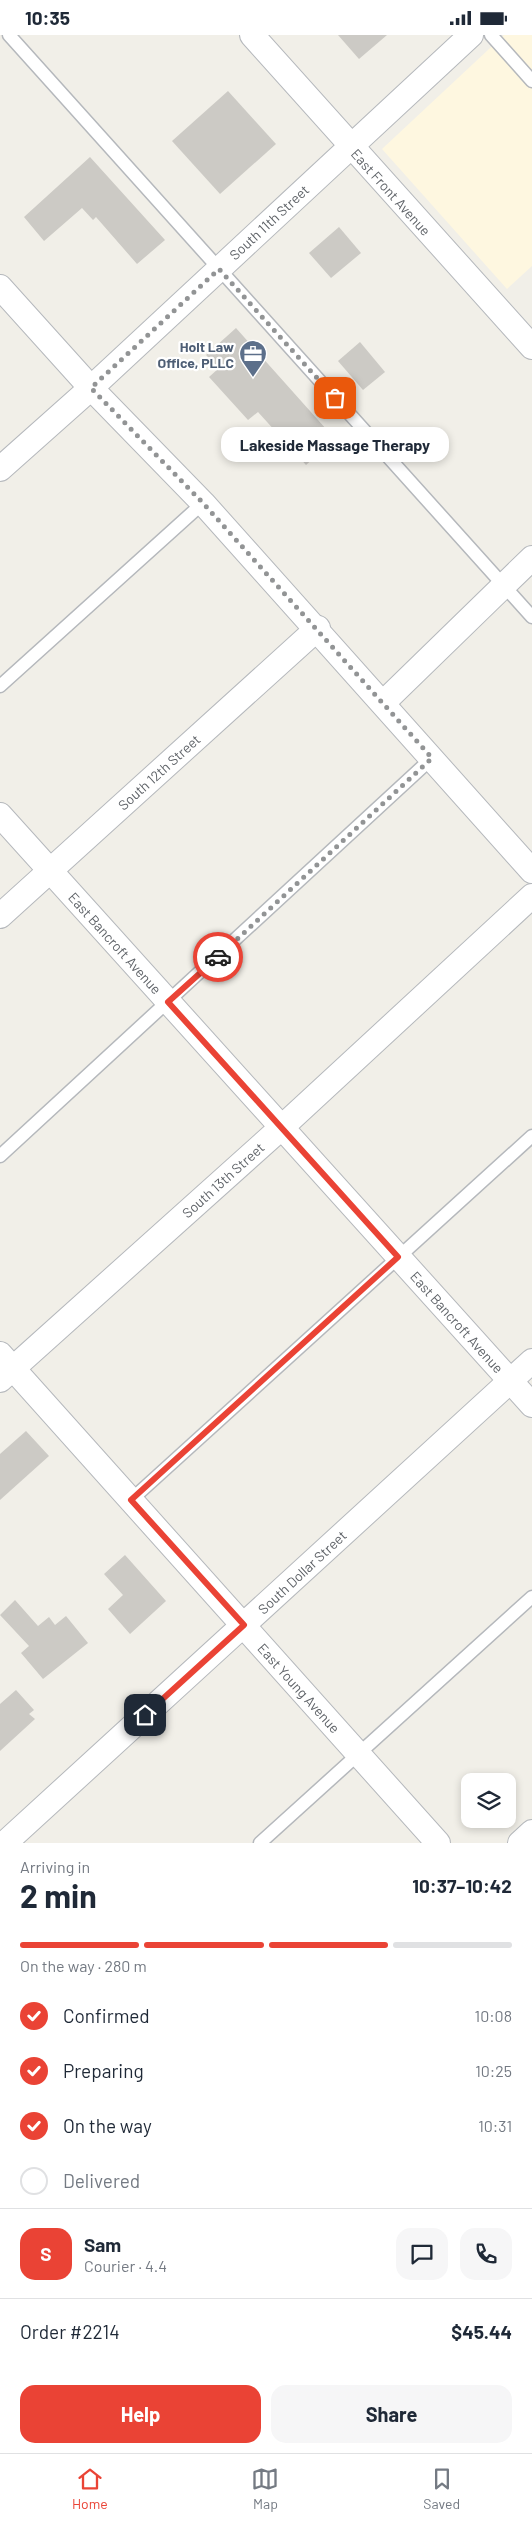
<!DOCTYPE html>
<meta charset="utf-8">
<style>
:root{--surface:#fff;--page:#f6f6f7;--text:#1f2937;--muted:#747a83;--line:#e0e1e3;--accent:#ea4335}
body{margin:0;font-family:Barlow,sans-serif;background:var(--page);color:var(--text);height:100vh;display:flex;flex-direction:column;font-size:19px;white-space:nowrap}
*{box-sizing:border-box;margin:0}
p{font-size:16px;color:var(--muted)}
.icon{flex:none;width:28px;height:28px;fill:none;stroke:currentColor;stroke-width:2;stroke-linecap:round;stroke-linejoin:round}
.map{position:relative;height:1808px;overflow:hidden}
.panel{display:flex;flex-direction:column;background:var(--surface);flex:1}
.panel>*{flex:none}
.tools{position:absolute;left:461px;top:1738px;display:grid;gap:10px}
.tools a{display:grid;place-items:center;width:55px;height:55px;border-radius:10px;background:var(--surface);box-shadow:0 2px 8px #0003;font-size:25px}
.pin{position:absolute;display:grid;place-items:center;width:42px;height:42px;color:#fff;margin:-21px;border-radius:10px;box-shadow:0 2px 8px #0006}
.courier{position:absolute;display:grid;place-items:center;width:50px;height:50px;margin:-25px;border:4px solid #ea4335;border-radius:50%;background:#fff;color:#222;box-shadow:0 1px 6px #0007}
.bubble{position:absolute;height:35px;border-radius:15px;background:var(--surface);box-shadow:0 2px 8px #0003;font-size:16px;font-weight:700;line-height:35px;text-align:center}
.headline em{font-style:normal;font-weight:700}
.headline div{display:flex;flex-direction:column-reverse}
.headline{display:flex;align-items:center;justify-content:space-between;height:85px;padding:0 20px}
h1{font-size:32px;font-weight:700;line-height:38px}
.bar{display:grid;grid-template-columns:repeat(4,1fr);gap:8px 5px;align-content:center;height:60px;padding:0 20px}
.bar i{height:6px;border-radius:4px;background:var(--line)}
.bar .on{background:var(--accent)}
.bar p{grid-column:span 4}
.line{display:flex;align-items:center;gap:12px;padding:0 20px;border-top:1px solid var(--line)}
.line div{flex:1}
.round{display:grid;place-items:center;flex:none;width:52px;height:52px;border-radius:15px;background:var(--page)}
ol{padding:0 20px;list-style:none}
li{display:flex;align-items:center;gap:15px;height:55px}
li p{margin-inline-start:auto}
li .icon{padding:5px;border-radius:50%;background:var(--accent);color:#fff;stroke-width:4}
li:last-child{color:var(--muted)}
li i{width:28px;height:28px;border:2px solid var(--line);border-radius:50%}
.cta{display:flex;gap:10px;margin-top:auto;padding:10px 20px}
.cta a{flex:1;height:58px;border-radius:15px;background:var(--accent);color:#fff;font-size:20px;font-weight:700;line-height:58px;text-align:center}
.cta a+a{background:var(--page);color:var(--text)}
.status{display:flex;justify-content:space-between;align-items:center;height:35px;padding:0 25px;background:var(--surface);direction:ltr}
.status svg{height:14px;fill:currentColor}
.menu{display:flex;justify-content:space-around;align-items:center;height:70px;border-top:1px solid var(--line);background:var(--surface);font-size:14px;color:var(--muted)}
.menu a{display:grid;justify-items:center;gap:2px}
.menu .on{color:var(--accent)}
.map>svg:first-child{display:block}
</style>
<div class="status"><b>10:35</b><svg viewBox="0 0 49 12"><path d="M0 12V9h3v3zM5 12V6h3v6zM10 12V3h3v9zM15 12V0h3v12zM26 1h20v11H26zM47 4h2v5h-2z"/></svg></div>
<div class="map">
<svg width="532" height="1808" viewBox="0 0 532 1808">
<rect width="100%" height="100%" fill="#f1efe8"/>
<path fill="#fef7e0" d="M504,0H532V231L507,254L382,114Z"/>
<g fill="#cccac5">
<path d="M338,0H387L359,24Z"/>
<path d="M228,56L276,109L220,159L172,106Z"/>
<path d="M90,122L165,205L137,229L96,182L93,185L82,173L44,206L24,182Z"/>
<path d="M339,192L361,218L331,243L309,218Z"/>
<path d="M236,293L335,404L306,430L258,377L248,385L209,342L219,333L206,320Z"/>
<path d="M360,307L385,337L363,355L338,326Z"/>
<path d="M26,1396L49,1421L0,1465V1419Z"/>
<path d="M125,1520L166,1566L130,1599L108,1574L123,1560L104,1539Z"/>
<path d="M15,1565L38,1591L49,1582L55,1590L66,1581L88,1608L43,1644L21,1618L29,1611L0,1580Z"/>
<path d="M16,1655L34,1675L29,1679L35,1684L0,1716V1669Z"/>
</g>
<g fill="none" stroke-linecap="round" stroke-linejoin="round">
<defs>
<g id="service">
<path d="M9,0L532,582"/>
<path d="M491,0L532,46"/>
<path d="M0,651L203,468"/>
<path d="M0,1121L432,723"/>
<path d="M131,1465L532,1101"/>
<path d="M260,1808L532,1562"/>
</g>
<g id="minor">
<path d="M252,0L532,312"/>
<path d="M0,252L91,353L203,468L532,836"/>
<path d="M0,434L91,353L471,0"/>
<path d="M383,668L532,523"/>
<path d="M0,780L532,1370"/>
<path d="M0,881L318,593"/>
<path d="M0,1319L438,1808"/>
<path d="M0,1345L281,1093L532,861"/>
<path d="M5,1808L532,1326"/>
<path d="M520,1808L532,1797"/>
</g>
</defs>
<use href="#service" stroke="#b5b8bc" stroke-width="15"/>
<use href="#minor" stroke="#b5b8bc" stroke-width="26"/>
<use href="#service" stroke="#fff" stroke-width="12"/>
<use href="#minor" stroke="#fff" stroke-width="24"/>
</g>
<g fill="none" stroke-linecap="round" stroke-linejoin="round">
<path stroke="#929495" stroke-width="5" stroke-dasharray="0 9" d="M218,922L432,723L203,468L91,353L219,234L335,363"/>
<path stroke="#ea4335" stroke-width="6" d="M145,1680L244,1590L131,1465L398,1222L168,967L218,922"/>
</g>
<defs>
<symbol id="office-pin" viewBox="-11 -11 22 30"><path d="M0 17L-7.5 6A9.5 9.5 0 1 1 7.5 6Z" fill="#5c6f8a" stroke="#fff"/><path d="M-6-3h4V-5.5h4V-3h4V5H-6ZM-1-4.5V-3h2v-1.5ZM-6 0V1H6V0Z" fill="#fff"/></symbol>
</defs>
<g fill-rule="evenodd">
<use href="#office-pin" x="237" y="303" width="32" height="43"/>
</g>
<g text-anchor="middle" dominant-baseline="central" stroke-width="4.5" stroke-linejoin="round" paint-order="stroke">
<g font-size="14" fill="#5f6368" stroke="#fff">
<text transform="translate(391 157) rotate(48)">East Front Avenue</text>
<text transform="translate(269 187) rotate(-43)">South 11th Street</text>
<text transform="translate(159 737) rotate(-42)">South 12th Street</text>
<text transform="translate(115 908) rotate(48)">East Bancroft Avenue</text>
<text transform="translate(223 1145) rotate(-42)">South 13th Street</text>
<text transform="translate(457 1287) rotate(48)">East Bancroft Avenue</text>
<text transform="translate(302 1537) rotate(-43)">South Dollar Street</text>
<text transform="translate(299 1653) rotate(48)">East Young Avenue</text>
</g>
<g font-size="14" font-weight="bold" fill="#4e5e75" stroke="#fff" text-anchor="end">
<text x="234" y="311">Holt Law<tspan x="234" dy="16">Office, PLLC</tspan></text>
</g>
</g>
</svg>
<div class="tools">
<a><svg class="icon" aria-label="layers" viewBox="0 0 24 24"><path d="M12 4l9 5-9 5-9-5zM3 14l9 5 9-5"/></svg></a>
</div>
<div class="pin" style="left:335px;top:363px;background:#ea580c"><svg class="icon" aria-label="bag" viewBox="0 0 24 24"><path d="M5 8h14l-1 12H6zM9 8a3 3 0 0 1 6 0"/></svg></div>
<div class="pin" style="left:145px;top:1680px;background:#1f2937"><svg class="icon" aria-label="home" viewBox="0 0 24 24"><path d="M3 11l9-7 9 7M6 9v11h12V9"/></svg></div>
<div class="courier" style="left:218px;top:922px"><svg class="icon" aria-label="car" viewBox="0 0 24 24"><path d="M5 17H2v-5l4-1 3-4h7l3 4 3 1v5h-3M9 17h6M6 11h13"/><circle cx="7" cy="17" r="2"/><circle cx="17" cy="17" r="2"/></svg></div>
<div class="bubble" style="left:221px;top:392px;width:228px">Lakeside Massage Therapy</div>
</div>
<section class="panel">
<div class="headline"><div><h1>2 min</h1><p>Arriving in</p></div><em>10:37–10:42</em></div>
<div class="bar"><i class="on"></i><i class="on"></i><i class="on"></i><i></i><p>On the way · 280 m</p></div>
<ol>
<li><svg class="icon" aria-label="check" viewBox="0 0 24 24"><path d="M5 12l5 5 9-10"/></svg>Confirmed<p>10:08</p></li>
<li><svg class="icon" aria-label="check" viewBox="0 0 24 24"><path d="M5 12l5 5 9-10"/></svg>Preparing<p>10:25</p></li>
<li><svg class="icon" aria-label="check" viewBox="0 0 24 24"><path d="M5 12l5 5 9-10"/></svg>On the way<p>10:31</p></li>
<li><i></i>Delivered</li>
</ol>
<div class="line" style="height:90px"><b class="round" style="background:var(--accent);color:#fff">S</b><div><b>Sam</b><p>Courier · 4.4</p></div><a class="round"><svg class="icon" aria-label="chat" viewBox="0 0 24 24"><path d="M4 5h16v11H9l-5 4z"/></svg></a><a class="round"><svg class="icon" aria-label="phone" viewBox="0 0 24 24"><path d="M5 4h4l2 5-3 2q2 4 5 5l2-3 5 2v4C11 20 4 13 5 4z"/></svg></a></div>
<div class="line" style="height:65px"><div>Order #2214</div><b>$45.44</b></div>
<div class="cta"><a>Help</a><a>Share</a></div>
</section>
<nav class="menu">
<a class="on"><svg class="icon" aria-label="home" viewBox="0 0 24 24"><path d="M3 11l9-7 9 7M6 9v11h12V9"/></svg>Home</a>
<a><svg class="icon" aria-label="map" viewBox="0 0 24 24"><path d="M3 6l6-2 6 2 6-2v14l-6 2-6-2-6 2zM9 4v14M15 6v14"/></svg>Map</a>
<a><svg class="icon" aria-label="saved" viewBox="0 0 24 24"><path d="M7 4h10v16l-5-4-5 4z"/></svg>Saved</a>
</nav>
